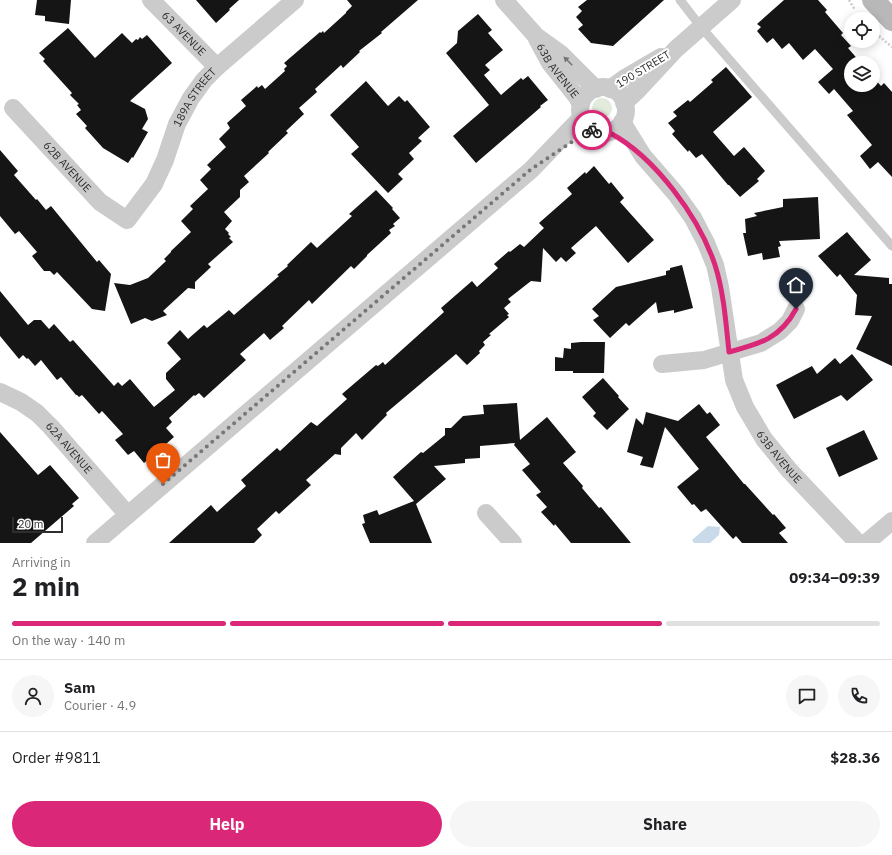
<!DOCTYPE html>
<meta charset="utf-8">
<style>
:root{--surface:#fff;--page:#f6f6f6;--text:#202124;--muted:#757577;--line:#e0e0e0;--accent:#db2777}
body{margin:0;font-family:"IBM Plex Sans",sans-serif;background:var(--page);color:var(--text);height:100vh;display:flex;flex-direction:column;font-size:15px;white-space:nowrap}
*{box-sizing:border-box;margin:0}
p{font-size:13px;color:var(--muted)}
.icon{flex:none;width:22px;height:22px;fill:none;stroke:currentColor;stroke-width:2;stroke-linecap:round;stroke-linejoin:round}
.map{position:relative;height:543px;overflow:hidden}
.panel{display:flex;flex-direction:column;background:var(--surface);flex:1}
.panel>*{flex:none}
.buttons{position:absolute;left:844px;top:12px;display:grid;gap:8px}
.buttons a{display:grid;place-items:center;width:36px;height:36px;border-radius:50%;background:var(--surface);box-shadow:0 2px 10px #0003;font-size:20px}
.scale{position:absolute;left:12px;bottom:10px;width:51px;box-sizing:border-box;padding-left:4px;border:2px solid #2e2e2e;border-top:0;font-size:11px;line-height:14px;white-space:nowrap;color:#2e2e2e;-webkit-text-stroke:3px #fff;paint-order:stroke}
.pin{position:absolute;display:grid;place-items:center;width:34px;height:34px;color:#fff;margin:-41px -17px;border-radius:50% 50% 50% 0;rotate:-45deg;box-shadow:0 0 4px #0007}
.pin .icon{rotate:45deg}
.courier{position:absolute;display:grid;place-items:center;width:40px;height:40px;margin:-20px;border:3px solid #db2777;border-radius:50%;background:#fff;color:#222;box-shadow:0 1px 5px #0007}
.overview em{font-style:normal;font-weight:800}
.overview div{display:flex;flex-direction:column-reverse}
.overview{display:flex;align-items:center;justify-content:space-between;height:68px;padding:0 12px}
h1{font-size:26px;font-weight:800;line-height:30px}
.bar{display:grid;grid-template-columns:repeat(4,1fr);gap:6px 4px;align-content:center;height:48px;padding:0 12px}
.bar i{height:5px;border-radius:3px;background:var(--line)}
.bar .active{background:var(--accent)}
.bar p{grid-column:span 4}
.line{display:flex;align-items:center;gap:10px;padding:0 12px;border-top:1px solid var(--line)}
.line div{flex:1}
.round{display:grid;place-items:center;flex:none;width:42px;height:42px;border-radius:21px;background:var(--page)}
.button{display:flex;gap:8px;margin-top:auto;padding:8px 12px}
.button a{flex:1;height:46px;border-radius:24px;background:var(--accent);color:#fff;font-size:16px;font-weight:800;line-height:46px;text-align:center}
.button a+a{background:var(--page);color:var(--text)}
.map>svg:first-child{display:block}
</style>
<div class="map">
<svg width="892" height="543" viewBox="0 0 892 543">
<rect width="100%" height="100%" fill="#fff"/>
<circle fill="#e3ebdc" cx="602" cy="108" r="10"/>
<path fill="#c9dbea" d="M708,526L720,527L719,535L710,543H694L692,540Z"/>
<g fill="#151515">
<path d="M37,0H71L69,24L45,21V16L35,15Z"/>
<path d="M196,0H239L229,9L230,10L216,23Z"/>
<path d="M347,0H418L381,32L382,33L359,51L360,52L343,68L341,65L315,89L317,92L299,108L304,114L286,131L288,133L268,152L269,153L244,176L249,182L240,190V197L224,212L232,221L225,229L229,233L228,234L231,237L229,238L233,242L208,264L211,267L195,282V289L188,288L163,311L167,315L152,321L145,318L131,324L114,283L130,285L148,278L166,261L164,259L171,252V251L191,232L181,221L193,209L190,206L208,189L200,180L211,169L207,165L226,147L219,139L230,128L227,123L246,106L241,100L257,86L258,88L262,85L265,89L285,71L284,69L287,66L284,63L320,32L321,33L323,31L324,33L346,13V12L352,6Z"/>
<path d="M587,0H664L613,46L591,43L578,29L583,25L576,17L582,11L578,7Z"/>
<path d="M784,0H818L827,10L825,12L843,33L841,35L851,46L848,48L861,63H851V85H873V77L881,86L884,83L892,92V177L878,162L870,169L860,156L872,145L847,115L853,111L834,89L829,94L818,82L833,69L815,49L803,60L789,43L782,49L773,38L767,43L757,31L761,27L757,24Z"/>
<path d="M478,14L492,30L488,33L503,50L485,65L490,70L484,75L501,95L521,78L523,80L528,76L548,100L540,106L541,107L476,163L453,136L489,105L446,53L457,43L458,31Z"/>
<path d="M68,28L95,58L122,33L132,43L136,39L138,40L140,37L142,39L147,35L172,63L130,101L145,109L148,119L142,129L148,132L133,158L132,157L128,163L103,148L85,128L87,126L76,114L81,110L77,105L79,104L70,95L72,93L43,61L45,59L39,53Z"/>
<path d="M726,67L752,97L713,132L734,156L744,147L765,171L757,179L759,181L740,197L729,185H728L702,154L696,158L689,150L688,152L672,134L675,131L668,123L677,116L673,112L688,100L690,102L713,82L711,80Z"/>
<path d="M366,81L388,106L399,96L405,102L407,100L430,127L418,138L422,141L409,153L414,159L398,174L403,179L388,193L351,154L359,147L330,115Z"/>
<path d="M0,150L18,171L14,175L36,200L37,199L46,210L51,206L97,262L99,260L111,274L105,311L92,309L57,272L54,275L50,271H44L32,256L37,252L19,231L15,234L0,216Z"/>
<path d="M594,166L609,184L611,182L624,198L620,202L654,240L628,263L596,226L571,248L576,253L566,262L561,257L556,262L543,248L541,282L531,281L508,299L511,302L504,308L509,314L507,315L509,317L489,334L491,335L483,342L485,345L479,351L480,353L467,365L456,354L386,413L387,415L362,440L356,433L341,448V455L335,454L306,480L311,485L279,514L276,511L257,529L262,535L254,543H169L211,505L217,512L246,486L241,480L277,448L280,451L311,422L317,426L347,399L342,394L376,365L378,366L383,362L385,365L444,312L441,308L472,281L477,287L498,268L494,264L509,251L510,252L520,244L524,247L544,228L539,223L572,194L567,188L585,172L586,174Z"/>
<path d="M376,190L393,208L392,209L400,218L393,224L395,226L389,230L391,233L367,255V256L354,269L351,266L312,304L309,300L282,326L284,328L270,340L264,333L240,354L246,360L204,398L199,393L195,396L194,395L169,418L172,422L166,428L174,437L144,463L134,451L128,455L115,440L123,434L102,411L99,414L82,395L79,397L77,395H76L61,377L57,380L41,360L35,366L28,358L27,359L23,355L19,359L0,336V291L28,325L34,320H41L49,329L54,324L70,342L73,340L114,386L118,382L122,386L130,379L154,407L175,390L166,379V373L181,359L167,343L180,330L188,339L204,325L207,328L229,310L234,315L279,276L277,275L288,266L287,265L311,242L317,248L352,216L349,214Z"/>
<path d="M818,197L820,239L779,241L781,246L778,247L780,257L763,260L762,253L748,256L743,233H746L745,219L757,216L754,213L783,207V199Z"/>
<path d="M847,232L871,260L854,275L889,278V284H892V366L856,349L872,316L855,315L857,295L840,274L837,277L818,256Z"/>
<path d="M682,265L693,308L674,313V310L658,313L656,302L629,326L626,323L610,338L593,320L599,316L592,309L616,287L666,275V271L670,270V268Z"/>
<path d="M581,342H605L604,373H573V371H555V357L563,358L564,348L571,349V343Z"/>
<path d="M852,354L873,380L847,401L841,395L794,419L776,385L812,366L817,374L835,358L840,364Z"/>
<path d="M603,378L619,396L618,397L629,409L607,430L593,416L596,413L582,397Z"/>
<path d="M517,403L520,440L547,417L576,452L563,463L583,486L582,488L599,508L601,507L631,543H571L555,524L554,526L541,512L547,507L536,495L541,492L522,470L530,464L514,445L515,443L480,446V458L465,459V463L434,466L446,479L416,504L432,543H370L362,524L365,523L363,515L377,510L379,515L414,501L393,477L421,452L423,453L445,435V428H451L463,416L484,414L483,405Z"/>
<path d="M699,404L707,414L710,412L720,425L706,437L744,484H745L773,515L774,514L786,528L779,533L788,543H742L736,536L733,539L706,509L701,512L694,504L692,505L677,487L699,469L665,427L653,468L640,465L643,457L627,452L636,418L643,425L646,412L678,421Z"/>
<path d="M864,430L878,459L839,477L826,448Z"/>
<path d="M0,432L38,475L50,465L79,498L72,504L74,506L31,543H0Z"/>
</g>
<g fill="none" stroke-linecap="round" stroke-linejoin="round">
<g stroke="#cbcbcb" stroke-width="2.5" stroke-dasharray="2 2" stroke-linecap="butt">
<path d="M849,0L855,10"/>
<path d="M879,36L892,47"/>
</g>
<path stroke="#cbcbcb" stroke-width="9" d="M680,0L701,27L892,246"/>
<g stroke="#cbcbcb" stroke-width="18">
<path id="s1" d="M151,0L217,67"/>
<path d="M504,0L536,36L561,54L596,89"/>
<path id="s2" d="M537,39L550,63L577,97L581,104"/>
<circle cx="603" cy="110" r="23"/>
<path d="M610,89L625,78L661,57"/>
<path d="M624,103L637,91L676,49L732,0"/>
<path id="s3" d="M13,108L100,202L127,220L154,184L165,160L177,124L191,98L204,80L217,67L295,0"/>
<path id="s4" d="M622,122L643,156L676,194L693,218L706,243L715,265L720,287L734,380L745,407L764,439L789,470L858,543"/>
<path d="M662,364L704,360L761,343L780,331L790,321L796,309"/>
<path id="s5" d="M0,392L21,402L37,413L51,427L128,515"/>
<path d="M486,513L513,543"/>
<path d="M95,543L531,170L581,118"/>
<path d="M866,543L892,521"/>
</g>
<path stroke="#b8b8b8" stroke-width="22" d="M873,0L892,20"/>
</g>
<defs><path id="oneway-solid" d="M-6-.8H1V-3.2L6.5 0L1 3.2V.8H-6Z"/></defs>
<use fill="#757575" href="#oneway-solid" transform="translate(568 61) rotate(-135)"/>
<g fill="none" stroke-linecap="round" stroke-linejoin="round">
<path stroke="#777" stroke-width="4" stroke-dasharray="0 7.2" d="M163,484L530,170L591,129L592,130"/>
<path stroke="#db2777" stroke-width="5" d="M592,130C598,133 606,132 610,133C655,157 699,217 715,265C724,293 726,324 729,352C759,344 780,339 796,309"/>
</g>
<g text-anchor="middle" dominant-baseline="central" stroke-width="4" stroke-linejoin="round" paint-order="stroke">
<g font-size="11" fill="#2e2e2e" stroke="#fff">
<text stroke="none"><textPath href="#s1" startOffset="47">63 AVENUE</textPath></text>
<text transform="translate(643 69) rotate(-31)">190 STREET</text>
<text stroke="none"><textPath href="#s2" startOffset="38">63B AVENUE</textPath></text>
<text stroke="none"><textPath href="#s3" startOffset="302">189A STREET</textPath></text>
<text stroke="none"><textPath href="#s3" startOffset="80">62B AVENUE</textPath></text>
<text stroke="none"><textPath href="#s5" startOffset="90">62A AVENUE</textPath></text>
<text stroke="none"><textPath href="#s4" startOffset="378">63B AVENUE</textPath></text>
</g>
</g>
</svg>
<div class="buttons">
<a><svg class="icon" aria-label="locate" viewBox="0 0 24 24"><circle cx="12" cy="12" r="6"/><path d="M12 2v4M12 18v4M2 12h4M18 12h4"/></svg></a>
<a><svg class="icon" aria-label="layers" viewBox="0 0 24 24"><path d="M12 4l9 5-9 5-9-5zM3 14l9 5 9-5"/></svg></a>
</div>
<div class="scale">20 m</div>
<div class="pin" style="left:163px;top:484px;background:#ea580c"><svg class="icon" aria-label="bag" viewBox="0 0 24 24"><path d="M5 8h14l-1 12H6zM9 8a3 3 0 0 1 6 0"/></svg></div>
<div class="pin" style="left:796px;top:309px;background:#1f2937"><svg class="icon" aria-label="home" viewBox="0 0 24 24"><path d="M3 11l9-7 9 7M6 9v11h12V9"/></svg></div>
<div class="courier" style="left:592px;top:130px"><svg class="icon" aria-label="bike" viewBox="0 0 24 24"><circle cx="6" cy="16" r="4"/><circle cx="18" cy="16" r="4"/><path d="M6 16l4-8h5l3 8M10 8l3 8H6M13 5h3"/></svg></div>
</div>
<section class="panel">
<div class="overview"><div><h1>2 min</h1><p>Arriving in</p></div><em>09:34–09:39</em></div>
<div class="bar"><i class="active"></i><i class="active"></i><i class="active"></i><i></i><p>On the way · 140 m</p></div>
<div class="line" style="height:72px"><a class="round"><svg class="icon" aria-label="person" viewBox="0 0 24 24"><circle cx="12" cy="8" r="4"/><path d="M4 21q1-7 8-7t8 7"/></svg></a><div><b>Sam</b><p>Courier · 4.9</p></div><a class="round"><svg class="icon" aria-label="chat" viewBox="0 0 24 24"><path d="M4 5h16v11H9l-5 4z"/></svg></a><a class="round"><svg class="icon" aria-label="phone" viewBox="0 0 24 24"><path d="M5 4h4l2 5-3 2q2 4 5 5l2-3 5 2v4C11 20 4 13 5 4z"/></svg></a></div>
<div class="line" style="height:52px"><div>Order #9811</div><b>$28.36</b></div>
<div class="button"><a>Help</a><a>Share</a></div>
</section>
